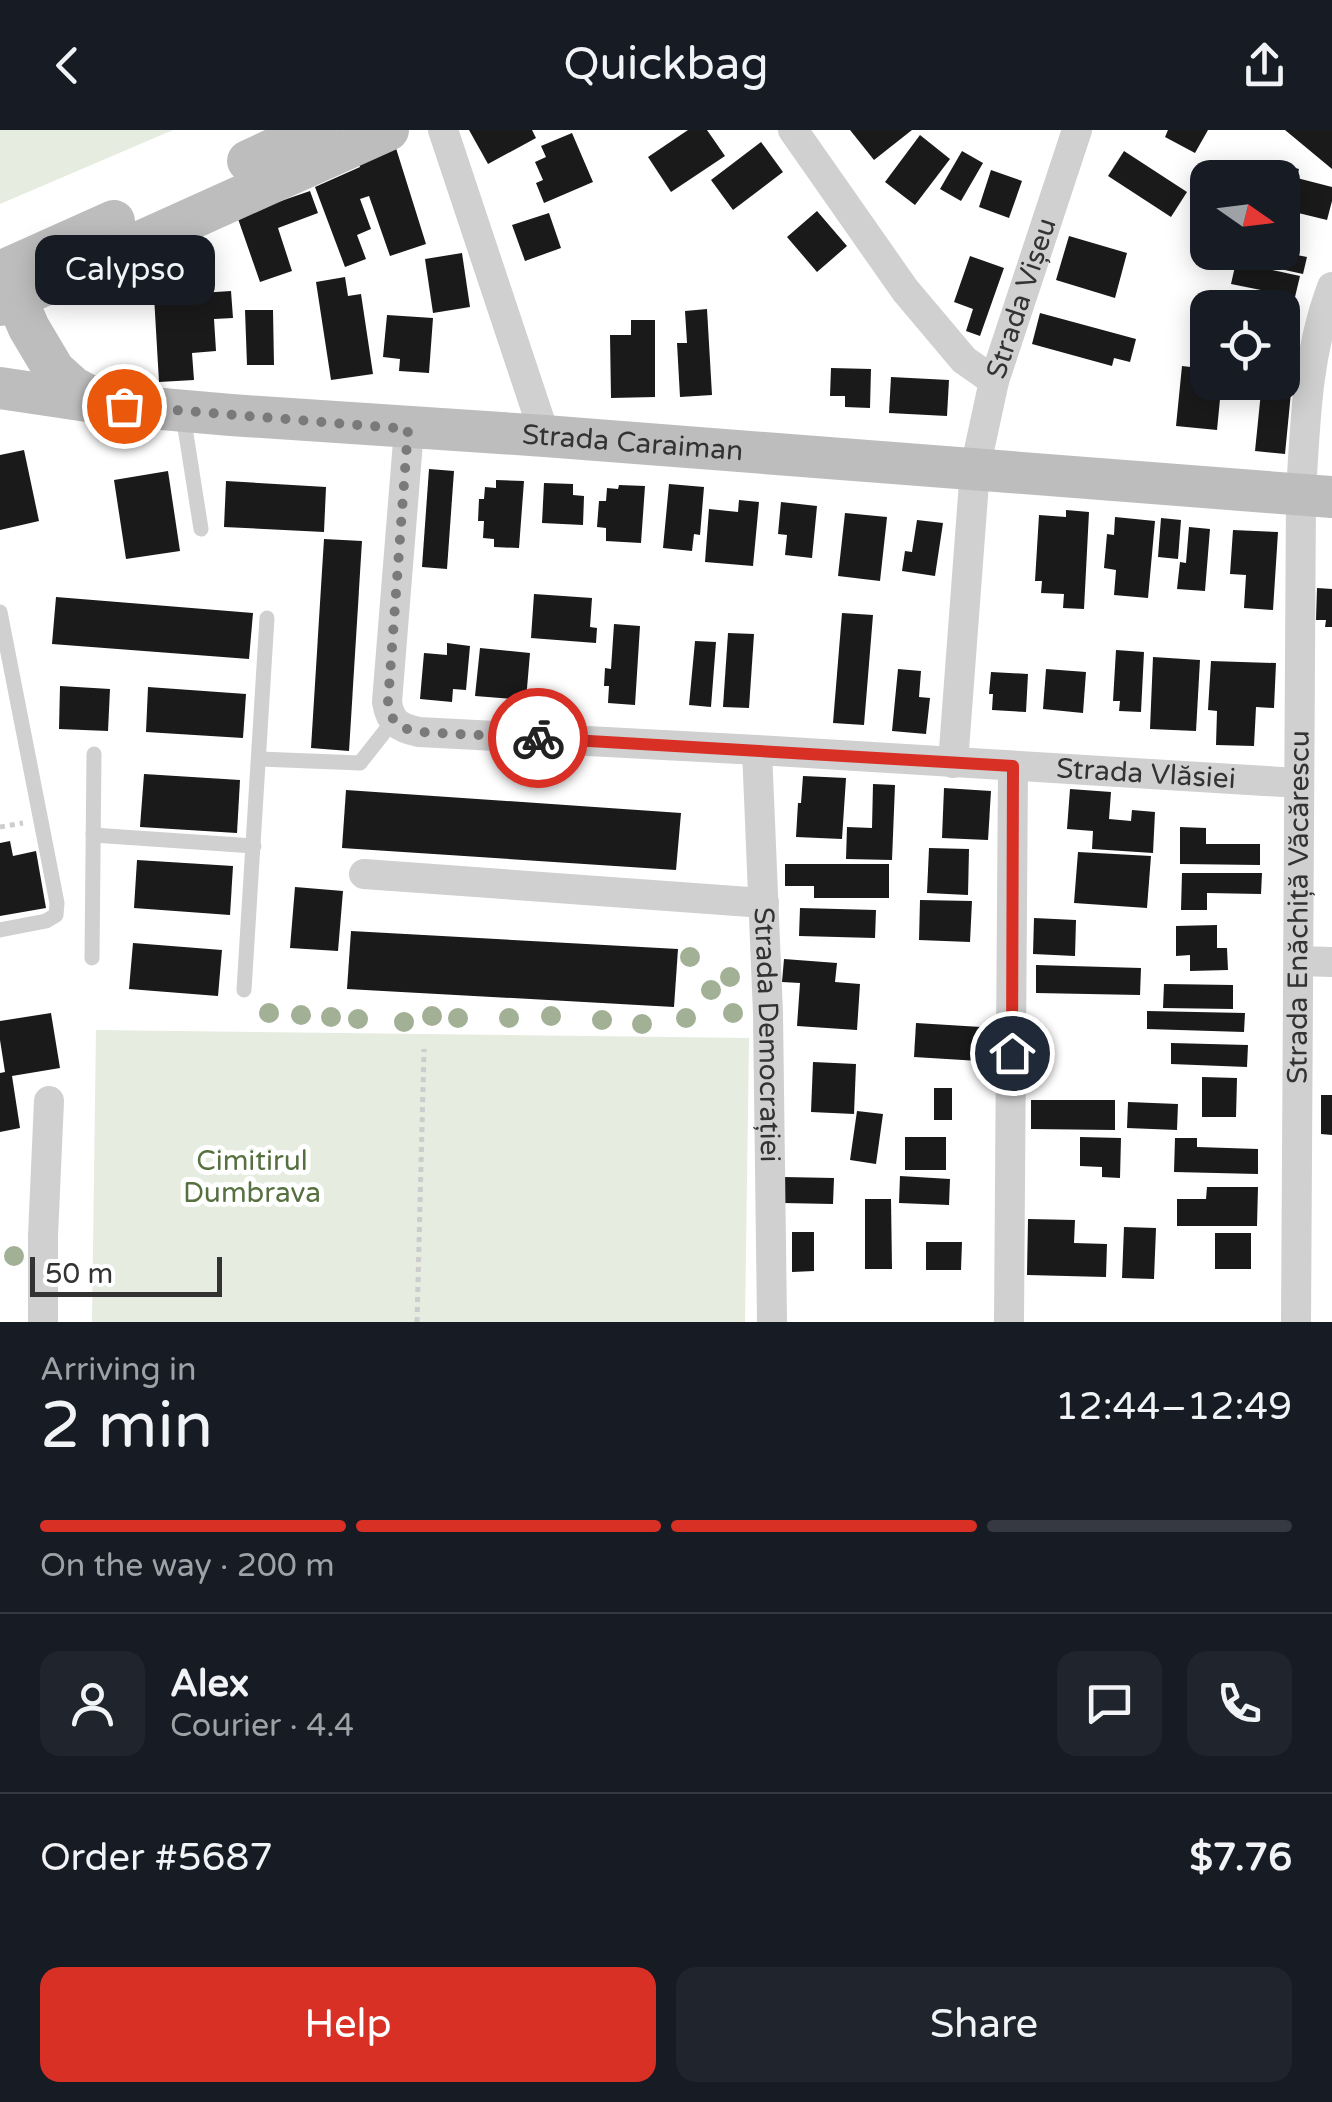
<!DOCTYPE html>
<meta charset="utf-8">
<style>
:root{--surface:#171b24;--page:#20242c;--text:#f1f3f6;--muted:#9ea1a6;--line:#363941;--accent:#d93025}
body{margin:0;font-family:"Varela Round",sans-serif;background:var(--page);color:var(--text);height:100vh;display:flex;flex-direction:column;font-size:38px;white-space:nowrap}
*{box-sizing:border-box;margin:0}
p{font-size:32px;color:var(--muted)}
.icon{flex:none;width:55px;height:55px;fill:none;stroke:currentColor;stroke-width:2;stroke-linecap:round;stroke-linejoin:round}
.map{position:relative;height:1192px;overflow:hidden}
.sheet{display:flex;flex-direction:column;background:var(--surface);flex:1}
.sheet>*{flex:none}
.needle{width:65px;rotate:104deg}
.fabs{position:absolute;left:1190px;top:30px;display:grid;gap:20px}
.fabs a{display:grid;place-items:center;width:110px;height:110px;border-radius:20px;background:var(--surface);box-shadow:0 5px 25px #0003;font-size:50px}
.scale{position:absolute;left:30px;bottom:25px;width:192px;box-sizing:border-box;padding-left:10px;border:5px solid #333;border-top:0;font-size:28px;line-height:35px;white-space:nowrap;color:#333;-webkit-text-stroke:8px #fff;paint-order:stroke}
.pin{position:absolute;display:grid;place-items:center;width:85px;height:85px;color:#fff;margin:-42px;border:5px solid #fff;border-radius:50%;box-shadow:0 2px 10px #0007}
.courier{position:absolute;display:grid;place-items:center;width:100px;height:100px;margin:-50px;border:8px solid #d93025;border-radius:50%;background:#fff;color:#222;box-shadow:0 2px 12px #0007}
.bubble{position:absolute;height:70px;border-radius:20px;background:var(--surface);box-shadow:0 5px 25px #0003;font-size:32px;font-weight:600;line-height:70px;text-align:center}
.summary em{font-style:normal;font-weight:600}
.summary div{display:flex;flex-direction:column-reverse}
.summary{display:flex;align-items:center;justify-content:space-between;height:170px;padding:0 40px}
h1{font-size:65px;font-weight:600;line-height:75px}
.bar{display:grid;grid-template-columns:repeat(4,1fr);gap:15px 10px;align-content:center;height:120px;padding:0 40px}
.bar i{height:12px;border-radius:8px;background:var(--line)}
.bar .active{background:var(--accent)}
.bar p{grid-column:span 4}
.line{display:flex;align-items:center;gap:25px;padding:0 40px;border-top:2px solid var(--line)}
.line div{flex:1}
.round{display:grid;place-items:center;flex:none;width:105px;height:105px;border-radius:20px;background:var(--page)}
.primary-button{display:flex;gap:20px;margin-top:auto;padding:20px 40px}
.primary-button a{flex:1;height:115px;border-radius:20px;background:var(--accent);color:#fff;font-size:40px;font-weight:600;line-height:115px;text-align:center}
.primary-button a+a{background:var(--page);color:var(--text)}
header{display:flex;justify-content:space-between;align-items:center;height:130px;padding:0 40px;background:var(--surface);font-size:45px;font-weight:600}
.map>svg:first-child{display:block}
</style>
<header><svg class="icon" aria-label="back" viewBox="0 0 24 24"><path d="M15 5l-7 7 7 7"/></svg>Quickbag<svg class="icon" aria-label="share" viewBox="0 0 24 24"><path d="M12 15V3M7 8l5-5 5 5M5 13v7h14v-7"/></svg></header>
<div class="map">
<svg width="1332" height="1192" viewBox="0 0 1332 1192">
<rect width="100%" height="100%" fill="#fff"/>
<g fill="#e6ecdf">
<path d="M0,0H173L0,74Z"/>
<path d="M96,900L749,908L745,1192H92Z"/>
</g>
<g fill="#1a1a1a">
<path d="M469,0H532L536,8L488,34Z"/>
<path d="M688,0H707L725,26L671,62L648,27Z"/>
<path d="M850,0H912L874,30Z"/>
<path d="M1168,0H1208L1195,23L1165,7Z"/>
<path d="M1285,0H1332V39Z"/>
<path d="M572,3L593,52L544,73L536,53L543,50L535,32L546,27L541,16Z"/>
<path d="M920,5L950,29L915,75L885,52Z"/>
<path d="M761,12L783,42L733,80L711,50Z"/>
<path d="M395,15L426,114L390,126L369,66L360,69L371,99L357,105L366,129L345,137L315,57L360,37L357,28Z"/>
<path d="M962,21L983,33L961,71L940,59Z"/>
<path d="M1124,21L1187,62L1171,87L1108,46Z"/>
<path d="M1264,30L1299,39L1297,48L1332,57V71L1327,90L1282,79V48H1260Z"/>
<path d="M991,40L1022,51L1009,88L979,77Z"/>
<path d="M310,61L318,83L278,98L292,141L260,152L237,86Z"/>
<path d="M817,81L847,116L817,142L787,107Z"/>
<path d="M549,83L561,118L525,131L512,95Z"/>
<path d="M1069,106L1127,123L1115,168L1056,150Z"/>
<path d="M199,114L208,137L163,157L153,134Z"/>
<path d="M1250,122H1282L1307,127L1303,144L1248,132Z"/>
<path d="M462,123L470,177L433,183L425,129Z"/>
<path d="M970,126L1004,138L980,206L966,201L973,179L954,172Z"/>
<path d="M1236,132L1300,146L1295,167L1231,154Z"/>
<path d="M345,147L348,166L361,164L373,244L331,250L316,152Z"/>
<path d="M231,161L233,188L214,189L216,221L192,223L194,250L159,252L154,166Z"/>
<path d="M707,179L712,265L680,267L677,213H687L685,181Z"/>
<path d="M245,180H273L274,235H247Z"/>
<path d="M1040,183L1136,209L1130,232L1114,228L1112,236L1032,214Z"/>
<path d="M387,185L433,188L429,243L399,241L400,229L383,227Z"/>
<path d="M631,190H655V267L611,268L610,205H631Z"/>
<path d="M1182,236L1208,239V252H1213V258L1221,259L1217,300L1176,296Z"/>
<path d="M831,238L871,239L870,278L845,277V266H830Z"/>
<path d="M891,247L949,250L947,286L889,283Z"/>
<path d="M1282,251L1292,252L1285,324L1255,321L1262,252Z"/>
<path d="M24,320L39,391L0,400V325Z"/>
<path d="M429,339L454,341L447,439L422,437Z"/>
<path d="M168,341L180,421L126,429L114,350Z"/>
<path d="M496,350L524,351L519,418L494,417V409L483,408L484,391H478L479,369H484L485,357L496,358Z"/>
<path d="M226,351L326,357L324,402L224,397Z"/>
<path d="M544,353L573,354V365L584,366L583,395L542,393Z"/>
<path d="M669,354L704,357L700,405L694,404L692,421L663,418Z"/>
<path d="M619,355L645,356L641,413L606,411V398L597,397L599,371H606L607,358L618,359Z"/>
<path d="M739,370L759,372L753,436L705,432L709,379L738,382Z"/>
<path d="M781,372L817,376L812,428L785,425L787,405L778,404Z"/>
<path d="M1066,380L1089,382L1084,479L1063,478L1064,464L1041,463L1042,451H1035L1039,385L1066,387Z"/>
<path d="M845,383L887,387L880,451L838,446Z"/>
<path d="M1115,387L1155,391L1148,468L1114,465L1116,440L1104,438L1107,404L1114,405Z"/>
<path d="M1161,388L1181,390L1178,429L1158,427Z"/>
<path d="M917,390L943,393L935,446L902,441L905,421L912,422Z"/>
<path d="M1189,397L1210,399L1205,461L1177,459L1180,432L1186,433Z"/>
<path d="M1233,400L1278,402L1273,480L1244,478L1246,445L1230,444Z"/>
<path d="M324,409L362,411L349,621L311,618Z"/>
<path d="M1317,458L1332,459V497H1325L1326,490H1316Z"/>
<path d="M534,464L592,468L590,497L597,498L596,513L531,508Z"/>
<path d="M56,467L253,483L249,529L52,514Z"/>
<path d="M842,483L873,485L864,595L833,593Z"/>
<path d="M614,494L640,496L635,575L608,573L609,556H604L605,538L611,539Z"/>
<path d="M728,503L754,504L749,578L723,577Z"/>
<path d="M695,511L716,512L711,577L689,575Z"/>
<path d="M447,513L470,516L466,560L453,559L452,572L420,569L424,523L447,525Z"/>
<path d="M480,518L530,523L526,570L475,566Z"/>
<path d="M1116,520L1144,522L1141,582L1119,581L1120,571H1113Z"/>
<path d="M1153,527L1200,530L1196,601L1150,599Z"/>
<path d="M1211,531L1276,533L1274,578L1256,577L1254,616L1216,615L1217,581L1208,580Z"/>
<path d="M898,539L921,541L919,567L930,568L926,604L892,601Z"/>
<path d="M1046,539L1086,542L1083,583L1043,579Z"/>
<path d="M991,542L1028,544L1026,582L992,580L993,564H989Z"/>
<path d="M60,556L110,559L108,601L59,599Z"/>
<path d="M148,557L246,564L243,608L146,602Z"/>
<path d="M144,644L240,650L237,703L140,697Z"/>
<path d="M803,646L846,648L842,709L796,707L798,673H801Z"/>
<path d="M873,654L895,655L892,730L846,729L847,697L872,698Z"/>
<path d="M944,658L991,661L988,710L942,708Z"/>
<path d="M1070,659L1111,662L1109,689L1131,691L1132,680L1155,682L1153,723L1092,719L1093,701L1067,699Z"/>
<path d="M346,660L681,683L676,740L342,718Z"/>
<path d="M1180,697L1206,698V714H1260V735L1180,734Z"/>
<path d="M10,711L13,726L36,721L46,778L0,786V713Z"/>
<path d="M929,718L969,719L968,765L927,763Z"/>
<path d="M1078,722L1151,726L1147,778L1074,773Z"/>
<path d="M137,730L233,736L230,785L134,778Z"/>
<path d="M785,734H889V768H814V756H785Z"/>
<path d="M1182,743H1262L1261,764L1207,763V780H1181Z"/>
<path d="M295,757L343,761L338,821L290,818Z"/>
<path d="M920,770L972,771L970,812L919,810Z"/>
<path d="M800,778L876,780L875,808L799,806Z"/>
<path d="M1034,788L1076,790L1075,826L1033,824Z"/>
<path d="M1217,795V818H1227L1228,840L1190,841V825L1176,826V796Z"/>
<path d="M351,801L678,819L674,877L347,859Z"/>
<path d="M133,813L222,820L218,866L129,859Z"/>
<path d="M784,829L837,833L835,852L860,854L857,900L797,896L800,853L782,852Z"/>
<path d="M1036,835L1141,838L1140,865L1036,863Z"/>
<path d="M1164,854L1233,855V879L1163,878Z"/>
<path d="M1147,881L1245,883L1244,902L1147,899Z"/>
<path d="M51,883L60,938L12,946L20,998L0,1002V943L5,942L0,910V891Z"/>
<path d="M916,893L981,897L979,931L914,927Z"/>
<path d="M1171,913L1248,915L1247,937L1171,934Z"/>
<path d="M813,932L856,934L854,984L811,982Z"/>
<path d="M1202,947L1237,948L1236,987H1202Z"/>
<rect x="934" y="958" width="18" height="32"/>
<path d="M1321,965H1332V1005L1321,1004Z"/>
<path d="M1031,970H1115V1000L1031,999Z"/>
<path d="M1128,972L1178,974L1177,1000L1127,998Z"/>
<path d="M857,981L883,984L876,1034L850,1030Z"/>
<rect x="905" y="1007" width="41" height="33"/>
<path d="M1080,1007L1121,1008L1120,1048L1102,1047V1037L1080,1036Z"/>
<path d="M1175,1008H1197V1017L1258,1019V1044L1174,1042Z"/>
<path d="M900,1046L950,1049L949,1075L899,1073Z"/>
<path d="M784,1047L834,1048L833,1074L783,1073Z"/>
<path d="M1207,1057H1258L1257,1096H1177V1069H1206Z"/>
<path d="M865,1069H891L892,1139H865Z"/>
<path d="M1028,1089L1075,1090L1074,1113L1107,1114L1106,1147L1027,1145Z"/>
<path d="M1124,1097L1156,1098L1154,1149L1122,1148Z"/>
<path d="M792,1102H814V1141L792,1142Z"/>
<rect x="1215" y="1103" width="36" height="36"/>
<path d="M926,1112H962L961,1140H926Z"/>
</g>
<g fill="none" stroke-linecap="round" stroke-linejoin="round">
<g stroke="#cdcdcd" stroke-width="5" stroke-dasharray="5 5" stroke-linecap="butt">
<path d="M0,697L23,693"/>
<path d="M417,1192L424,919"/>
</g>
<g stroke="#d0d0d0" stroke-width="15">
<path d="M183,285L201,399"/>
<path d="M0,482L57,773L56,785L46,791L0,800"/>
<path d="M260,629L360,633L393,591"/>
<path d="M93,705L254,716"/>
<path d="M92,828L94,624"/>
<path d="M244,860L267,488"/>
</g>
<g stroke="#d0d0d0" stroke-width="30">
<path d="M443,0L545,306"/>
<path d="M793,0L905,160L964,230L994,251"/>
<path id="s1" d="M409,299L387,572C390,592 399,598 419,602L757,620L1299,653"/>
<path id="s2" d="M757,620L768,883L772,1192"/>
<path id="s3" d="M953,633L975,339L994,251L1077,0"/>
<path d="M364,744L764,773"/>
<path d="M1299,831L1332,832"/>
<path d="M43,1192V1106L49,971"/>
<path d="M1009,1192L1013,636"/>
<path id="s4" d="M1296,1192L1301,364C1305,294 1307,223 1332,157"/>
</g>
<g stroke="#bdbdbd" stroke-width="42">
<path d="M248,31L315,0"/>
<path id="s5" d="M4,141L29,198L54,240L74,258L105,274L231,285L545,306L1332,367"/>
<path d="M0,142L114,91"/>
<path d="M0,175L388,0"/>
<path d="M0,258L94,272"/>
</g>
</g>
<g fill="#a2b095">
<circle cx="690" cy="827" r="10"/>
<circle cx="730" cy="847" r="10"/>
<circle cx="711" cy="860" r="10"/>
<circle cx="269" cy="883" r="10"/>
<circle cx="733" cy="883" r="10"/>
<circle cx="301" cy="885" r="10"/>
<circle cx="432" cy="886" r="10"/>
<circle cx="551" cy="886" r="10"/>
<circle cx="331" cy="887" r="10"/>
<circle cx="458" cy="888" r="10"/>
<circle cx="509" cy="888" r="10"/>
<circle cx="686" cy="888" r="10"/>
<circle cx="358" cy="889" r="10"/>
<circle cx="602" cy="890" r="10"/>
<circle cx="404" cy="892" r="10"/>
<circle cx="642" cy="894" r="10"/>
<circle cx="14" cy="1126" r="10"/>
</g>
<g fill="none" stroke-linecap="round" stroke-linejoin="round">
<path stroke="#7a7a7a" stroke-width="10" stroke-dasharray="0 18" d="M124,276L408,299L388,572C390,592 399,598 418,602L538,608"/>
<path stroke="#d93025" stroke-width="12" d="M538,608L1013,636L1012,923"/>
</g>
<g text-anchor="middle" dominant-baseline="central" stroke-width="10" stroke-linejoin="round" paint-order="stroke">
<g font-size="28" fill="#333" stroke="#fff">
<text stroke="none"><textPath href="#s3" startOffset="472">Strada Vișeu</textPath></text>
<text stroke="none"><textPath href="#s5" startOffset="702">Strada Caraiman</textPath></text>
<text stroke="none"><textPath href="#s1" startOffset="1050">Strada Vlăsiei</textPath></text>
<text stroke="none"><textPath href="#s4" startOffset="415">Strada Enăchiță Văcărescu</textPath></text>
<text stroke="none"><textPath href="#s2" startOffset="285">Strada Democrației</textPath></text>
</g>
<g font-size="28" fill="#56703f" stroke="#fff">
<text x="252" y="1031">Cimitirul<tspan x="252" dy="32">Dumbrava</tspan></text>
</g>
</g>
</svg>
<div class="fabs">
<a><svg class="needle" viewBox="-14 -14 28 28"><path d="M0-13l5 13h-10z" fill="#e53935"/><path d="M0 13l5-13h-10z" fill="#9ea1a6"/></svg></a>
<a><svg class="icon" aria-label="locate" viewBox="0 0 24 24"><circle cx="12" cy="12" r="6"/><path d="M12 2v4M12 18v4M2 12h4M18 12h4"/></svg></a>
</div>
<div class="scale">50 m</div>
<div class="pin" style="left:124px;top:276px;background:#ea580c"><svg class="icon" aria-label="bag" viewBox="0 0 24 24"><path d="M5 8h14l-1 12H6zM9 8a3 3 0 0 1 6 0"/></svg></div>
<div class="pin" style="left:1012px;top:923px;background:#1f2937"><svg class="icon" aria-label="home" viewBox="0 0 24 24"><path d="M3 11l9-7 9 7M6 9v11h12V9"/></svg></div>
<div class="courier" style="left:538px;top:608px"><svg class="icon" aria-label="bike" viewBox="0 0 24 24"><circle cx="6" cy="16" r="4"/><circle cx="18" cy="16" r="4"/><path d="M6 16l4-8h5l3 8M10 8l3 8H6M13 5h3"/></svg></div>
<div class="bubble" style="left:35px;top:105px;width:180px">Calypso</div>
</div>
<section class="sheet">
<div class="summary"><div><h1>2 min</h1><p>Arriving in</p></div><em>12:44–12:49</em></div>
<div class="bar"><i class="active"></i><i class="active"></i><i class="active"></i><i></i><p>On the way · 200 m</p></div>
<div class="line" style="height:180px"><a class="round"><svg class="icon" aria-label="person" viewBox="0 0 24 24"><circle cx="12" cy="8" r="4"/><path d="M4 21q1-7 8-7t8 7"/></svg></a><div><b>Alex</b><p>Courier · 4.4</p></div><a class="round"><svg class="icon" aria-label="chat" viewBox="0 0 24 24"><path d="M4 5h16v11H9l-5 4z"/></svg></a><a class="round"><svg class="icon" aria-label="phone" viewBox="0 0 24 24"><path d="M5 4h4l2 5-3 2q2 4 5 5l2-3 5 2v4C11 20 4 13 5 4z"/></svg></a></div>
<div class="line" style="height:130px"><div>Order #5687</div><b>$7.76</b></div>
<div class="primary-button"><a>Help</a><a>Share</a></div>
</section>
